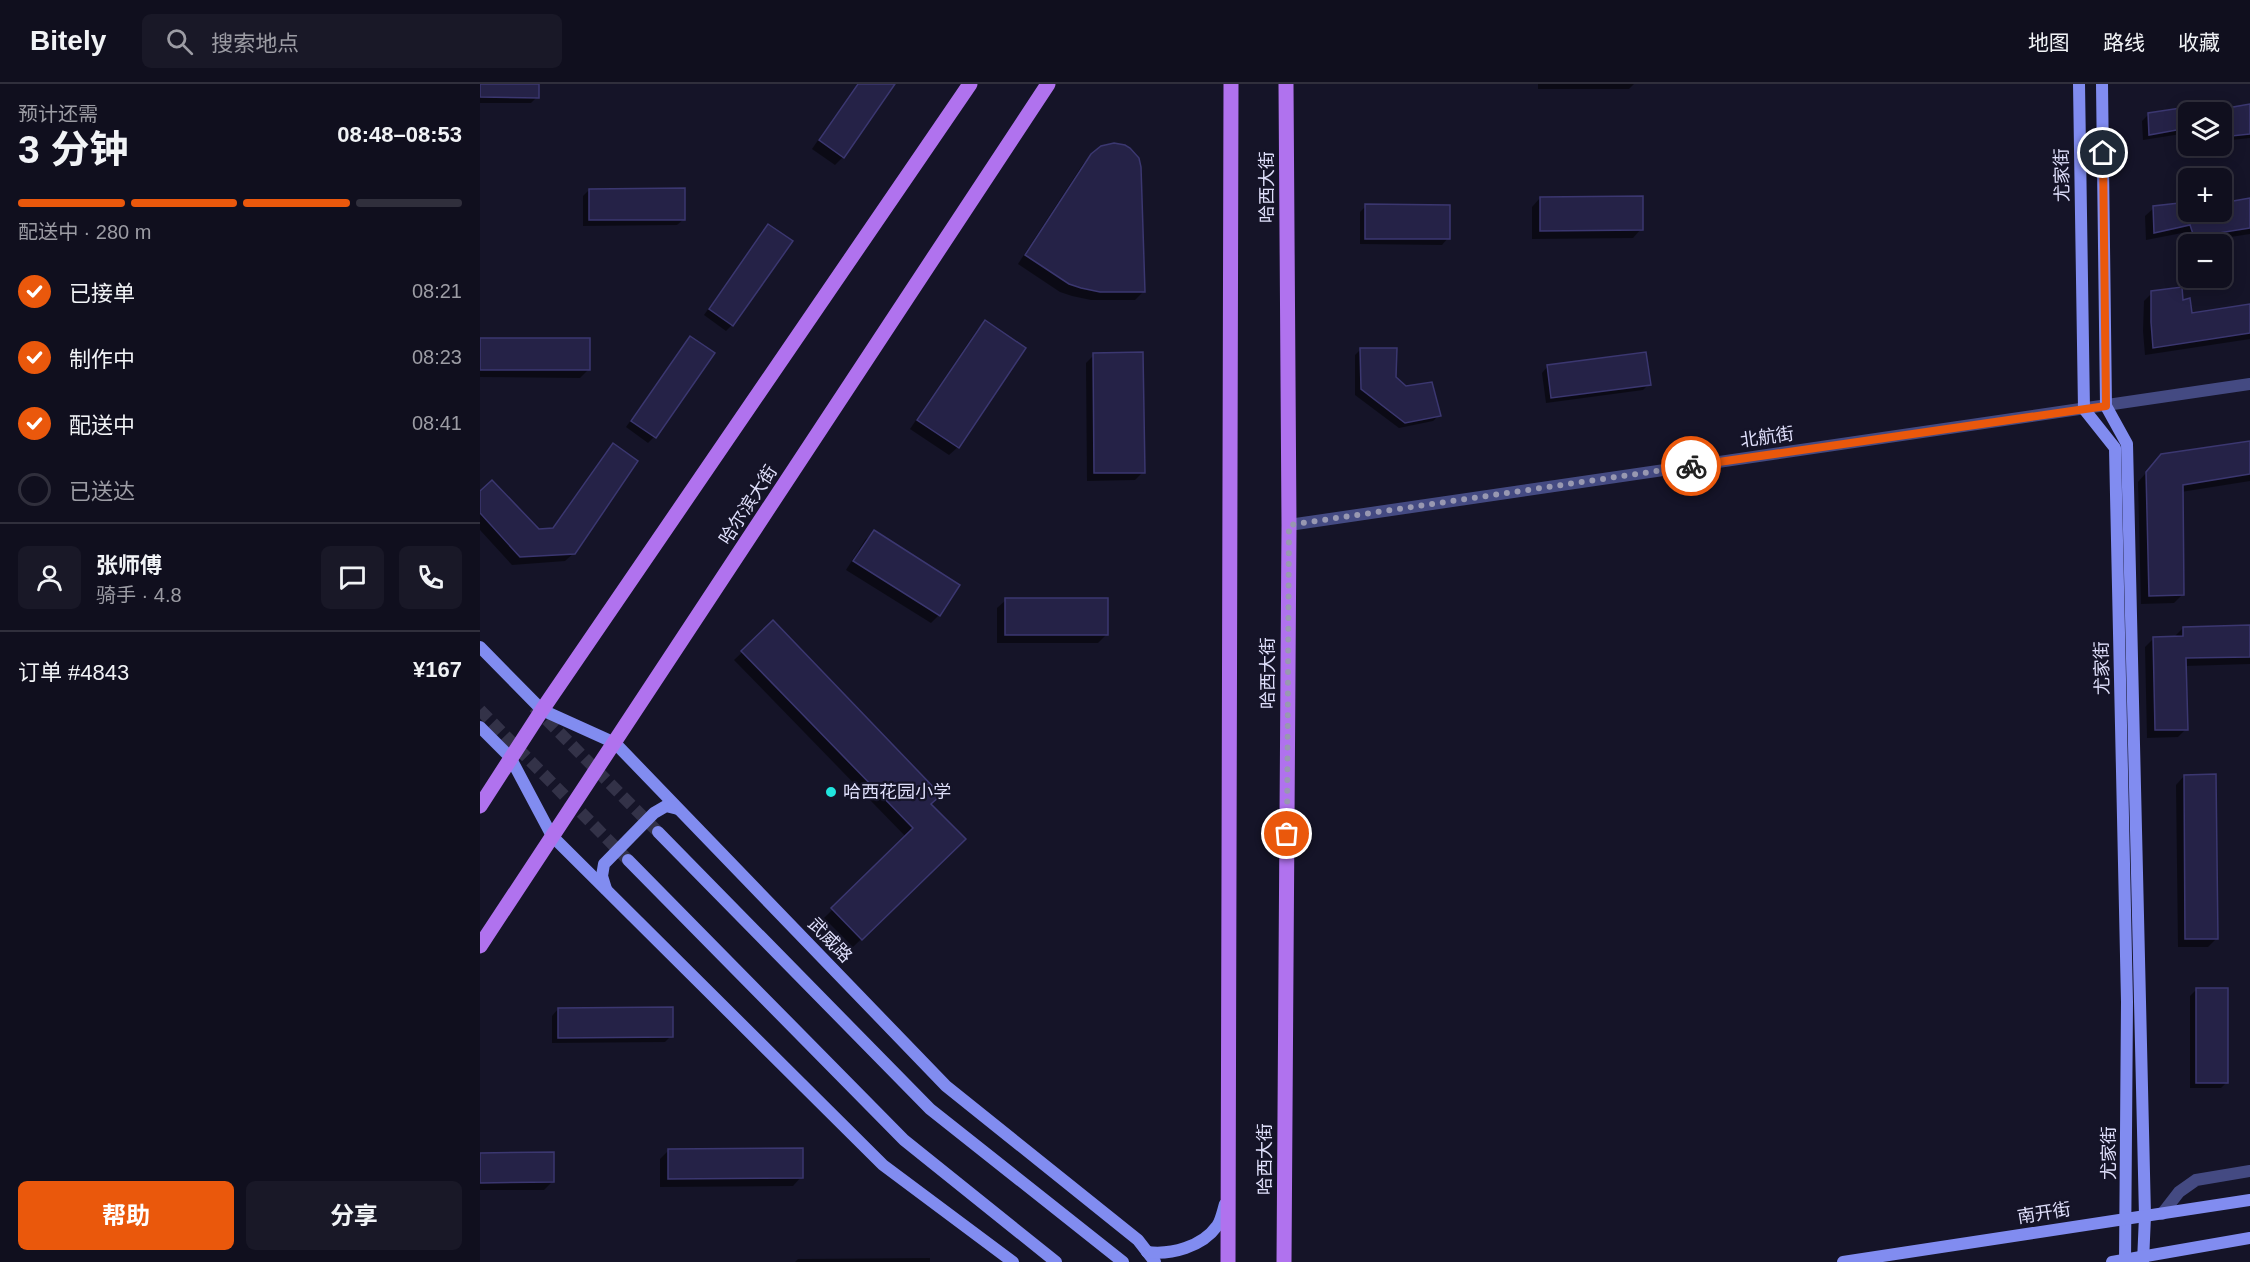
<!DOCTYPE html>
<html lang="zh">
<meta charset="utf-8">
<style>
:root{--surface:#100f1e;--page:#191827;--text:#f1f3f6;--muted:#9c9ca4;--line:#302f3c;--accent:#ea580c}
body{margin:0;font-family:Helvetica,"Noto Sans SC",sans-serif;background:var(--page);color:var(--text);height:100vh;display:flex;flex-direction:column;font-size:22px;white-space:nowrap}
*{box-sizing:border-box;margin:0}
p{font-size:20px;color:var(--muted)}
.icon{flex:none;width:33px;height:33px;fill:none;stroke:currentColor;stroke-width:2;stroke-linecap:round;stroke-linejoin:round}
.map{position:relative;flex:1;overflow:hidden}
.sheet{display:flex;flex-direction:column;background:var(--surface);width:480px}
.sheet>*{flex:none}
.buttons{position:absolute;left:1698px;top:18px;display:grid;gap:12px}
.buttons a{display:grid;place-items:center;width:54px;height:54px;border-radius:9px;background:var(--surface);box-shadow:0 3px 15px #0003,0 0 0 2px var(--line);font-size:30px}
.pin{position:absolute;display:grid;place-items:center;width:51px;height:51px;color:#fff;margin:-26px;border:3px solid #fff;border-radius:50%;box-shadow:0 2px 6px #0007}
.courier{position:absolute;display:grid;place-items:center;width:60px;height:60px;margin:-30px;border:4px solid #ea580c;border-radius:50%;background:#fff;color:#222;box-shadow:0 2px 8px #0007}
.headline em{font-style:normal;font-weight:700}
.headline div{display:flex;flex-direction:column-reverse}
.headline{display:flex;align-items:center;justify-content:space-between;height:102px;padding:0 18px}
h1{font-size:39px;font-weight:700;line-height:45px}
.bar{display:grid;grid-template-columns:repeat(4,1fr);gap:9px 6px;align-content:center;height:72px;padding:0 18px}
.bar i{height:8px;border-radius:4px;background:var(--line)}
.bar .selected{background:var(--accent)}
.bar p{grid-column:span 4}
.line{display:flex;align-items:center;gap:15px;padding:0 18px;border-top:2px solid var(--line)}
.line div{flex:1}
.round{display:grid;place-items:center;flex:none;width:63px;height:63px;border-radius:9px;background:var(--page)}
ol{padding:0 18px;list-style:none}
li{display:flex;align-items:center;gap:18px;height:66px}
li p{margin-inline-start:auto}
li .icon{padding:6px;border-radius:50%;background:var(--accent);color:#fff;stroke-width:4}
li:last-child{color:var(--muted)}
li i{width:33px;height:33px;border:3px solid var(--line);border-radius:50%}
.cta{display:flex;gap:12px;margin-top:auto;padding:12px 18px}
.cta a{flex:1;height:69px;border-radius:9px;background:var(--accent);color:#fff;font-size:24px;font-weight:700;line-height:69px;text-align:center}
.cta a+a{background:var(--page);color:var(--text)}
header{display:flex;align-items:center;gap:36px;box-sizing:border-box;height:84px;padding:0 30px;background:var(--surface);border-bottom:2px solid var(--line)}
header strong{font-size:28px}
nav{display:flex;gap:33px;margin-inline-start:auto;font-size:21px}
.search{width:420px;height:54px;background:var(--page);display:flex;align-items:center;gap:15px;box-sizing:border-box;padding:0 21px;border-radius:9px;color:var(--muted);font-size:22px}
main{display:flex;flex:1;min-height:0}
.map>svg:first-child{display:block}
</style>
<header>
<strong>Bitely</strong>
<div class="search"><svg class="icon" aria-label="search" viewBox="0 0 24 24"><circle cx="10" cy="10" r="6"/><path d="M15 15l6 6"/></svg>搜索地点</div>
<nav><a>地图</a><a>路线</a><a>收藏</a></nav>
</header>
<main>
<section class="sheet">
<div class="headline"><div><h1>3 分钟</h1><p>预计还需</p></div><em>08:48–08:53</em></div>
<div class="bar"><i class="selected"></i><i class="selected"></i><i class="selected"></i><i></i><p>配送中 · 280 m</p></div>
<ol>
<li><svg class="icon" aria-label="check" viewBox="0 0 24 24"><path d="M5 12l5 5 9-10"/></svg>已接单<p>08:21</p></li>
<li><svg class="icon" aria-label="check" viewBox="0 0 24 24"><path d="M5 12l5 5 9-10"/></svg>制作中<p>08:23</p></li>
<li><svg class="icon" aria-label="check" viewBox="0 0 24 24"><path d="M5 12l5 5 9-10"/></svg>配送中<p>08:41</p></li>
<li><i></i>已送达</li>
</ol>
<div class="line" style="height:108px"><a class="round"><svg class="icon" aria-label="person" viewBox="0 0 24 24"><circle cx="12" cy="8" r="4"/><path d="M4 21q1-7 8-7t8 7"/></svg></a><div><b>张师傅</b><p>骑手 · 4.8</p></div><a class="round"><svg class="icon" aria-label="chat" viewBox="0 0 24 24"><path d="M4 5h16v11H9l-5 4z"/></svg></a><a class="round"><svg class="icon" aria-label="phone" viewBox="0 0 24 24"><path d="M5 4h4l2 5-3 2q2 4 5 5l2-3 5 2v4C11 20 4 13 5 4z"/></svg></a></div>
<div class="line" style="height:78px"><div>订单 #4843</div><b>¥167</b></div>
<div class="cta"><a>帮助</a><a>分享</a></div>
</section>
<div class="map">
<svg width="1770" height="1178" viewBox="0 0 1770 1178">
<rect width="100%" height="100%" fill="#151428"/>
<g fill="#0007">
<path d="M0,0H57V13L51,19H0Z"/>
<path d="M377,0H413L363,73L355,81L332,65Z"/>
<path d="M1058,0H1154L1149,5H1058Z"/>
<path d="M1770,21V54L1742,57V28H1728Z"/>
<path d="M1668,31L1708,32V61L1701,62V50L1663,56L1662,37Z"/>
<path d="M612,71L664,207L655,216H611L592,212L580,208L538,180L603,80Z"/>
<path d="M109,106L204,135L197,141L103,142V112Z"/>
<path d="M1060,114L1161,145L1153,154L1052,155V123Z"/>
<path d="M1770,115V150L1705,160L1702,149L1666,156L1665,132L1674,124L1707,119L1708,128H1742V120Z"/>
<path d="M886,122L968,154L962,161L880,160V128Z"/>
<path d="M288,142L252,241L246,247L224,231Z"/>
<path d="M1672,209L1701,218L1711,230L1770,222V255L1665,271L1663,247L1664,217Z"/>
<path d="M505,238L478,363L469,371L430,345L497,246Z"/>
<path d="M210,254L174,353L168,359L146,343Z"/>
<path d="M0,255L109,285L100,294L0,293Z"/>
<path d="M881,265L914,293L959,331L953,337L919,344L875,311V271Z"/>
<path d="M614,271L663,388L655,396L607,397L606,279Z"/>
<path d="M1068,282L1169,300L1163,306L1066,319L1062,289Z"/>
<path d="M1770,358V397L1701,408L1702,511L1694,519L1661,520L1658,398L1673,381Z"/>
<path d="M134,361L94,469L85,477L32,481L0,446V409L58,447L71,446L125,369Z"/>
<path d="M394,448L459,531L451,539L366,486L385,456Z"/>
<path d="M526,516L626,551L618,559H517V524Z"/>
<path d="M293,539L449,720L484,755L373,863L344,834L426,753L254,576Z"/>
<path d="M1770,543V580L1705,582L1706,645L1698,653L1667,654L1665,563L1674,554L1695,552L1703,544Z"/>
<path d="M1704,692L1737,854L1728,863H1698L1696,701Z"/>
<path d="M1716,906L1747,998L1741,1004H1710V912Z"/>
<path d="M78,925L191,952L185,958L72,959V932Z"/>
<path d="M188,1067L321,1093L313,1102L180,1103V1075Z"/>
<path d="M0,1070L73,1097L64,1106H0Z"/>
<path d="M450,1174V1178H315L318,1175Z"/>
</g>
<g fill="#252247" stroke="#3b3770" stroke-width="1.5">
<path d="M0,0H59V14L0,13Z"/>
<path d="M378,0H415L364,74L339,56Z"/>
<path d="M1770,20V50L1742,53V25Z"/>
<path d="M1707,23L1708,44L1669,51L1668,29Z"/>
<path d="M634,59L645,61L650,64L659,74L661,83L665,208H620L601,204L589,200L545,171L611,70L621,62Z"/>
<path d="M205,104V136H109V105Z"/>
<path d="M1163,112V146L1060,147V113Z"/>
<path d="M1770,114V144L1714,153L1710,141L1674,149L1673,122L1708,118V128H1742V119Z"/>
<path d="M885,120L970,121V155H885Z"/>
<path d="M288,140L313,157L253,242L229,225Z"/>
<path d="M1702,203L1703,216L1710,214L1712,229L1770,220V249L1673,264L1671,238V207Z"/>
<path d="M505,236L546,264L479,364L437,336Z"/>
<path d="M210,252L235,269L176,354L151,337Z"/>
<rect x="0" y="254" width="110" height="32"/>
<path d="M880,264H917L916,293L926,302L952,298L961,332L925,339L881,305Z"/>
<path d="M663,268L665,389H614L613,269Z"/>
<path d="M1166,268L1171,301L1071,314L1067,281Z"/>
<path d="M1770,357V390L1703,401L1704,511L1669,512L1666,388L1681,370Z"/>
<path d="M133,359L158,377L95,470L40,473L0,429V407L12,396L59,445L73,444Z"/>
<path d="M394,446L480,501L460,532L373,477Z"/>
<rect x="525" y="514" width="103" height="37"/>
<path d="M293,536L461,711L451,720L486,755L382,856L351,824L433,744L261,567Z"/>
<path d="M1770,541V573L1706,574L1708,646H1675L1673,553L1703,552V543Z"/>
<path d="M1736,690L1738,855H1705L1704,691Z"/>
<rect x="1716" y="904" width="32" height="95"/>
<path d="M193,923V953L78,954V924Z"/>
<path d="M323,1064V1094L188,1095V1065Z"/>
<path d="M74,1068V1098L0,1099V1069Z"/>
</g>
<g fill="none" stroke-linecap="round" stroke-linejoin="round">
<g stroke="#333248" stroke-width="12" stroke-dasharray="12 6" stroke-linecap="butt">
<path d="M54,623L178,748"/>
<path d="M0,626L148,776"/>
</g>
<path stroke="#444a82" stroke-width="12" d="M1682,1130L1699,1108L1716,1096L1770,1087"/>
<path stroke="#444a82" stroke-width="12" d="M809,441L1770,300"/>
<g stroke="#818cf0" stroke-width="12">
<path d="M1599,0L1604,325L1635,364L1647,918L1645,1178"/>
<path d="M1622,0L1626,322L1647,360L1665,1132L1663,1178"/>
<path d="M0,563L62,626L135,659L466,1002L658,1156L675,1178"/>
<path d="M0,643L30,673L72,752L403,1081L533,1178"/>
<path d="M178,748L450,1025L643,1178"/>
<path d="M148,776L424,1056L576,1178"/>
<path d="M126,805L122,792L124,780L174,729L186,722L198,725"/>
<path d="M667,1168C691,1171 722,1163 737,1142C741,1137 743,1126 745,1120"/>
<path d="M1363,1178L1770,1116"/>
<path d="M1632,1178L1770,1154"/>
</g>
<g stroke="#b072ee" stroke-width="15">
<path d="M0,722L62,626L490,0"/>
<path d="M0,862L568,0"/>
<path d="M748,1178L751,0"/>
<path d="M804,1178L809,441L806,0"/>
</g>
</g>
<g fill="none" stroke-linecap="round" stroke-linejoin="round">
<path stroke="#9898b1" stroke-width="6" stroke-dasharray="0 10.8" d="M807,750L809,441L1211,382"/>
<path stroke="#ea580c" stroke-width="8" d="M1211,382L1626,322L1623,69"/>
</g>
<circle fill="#21e5df" stroke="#151428" stroke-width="2" cx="351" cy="708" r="6"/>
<g text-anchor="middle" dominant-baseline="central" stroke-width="4.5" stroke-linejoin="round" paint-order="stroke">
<g font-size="18" fill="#dfdffb" stroke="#151428">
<text transform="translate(1582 91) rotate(-91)">尤家街</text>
<text transform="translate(787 103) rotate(-90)">哈西大街</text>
<text transform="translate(1287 353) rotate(-8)">北航街</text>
<text transform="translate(268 421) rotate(-57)">哈尔滨大街</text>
<text transform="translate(1622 584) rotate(-91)">尤家街</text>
<text transform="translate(788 589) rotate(-90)">哈西大街</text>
<text transform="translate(350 856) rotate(46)">武威路</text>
<text transform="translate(1629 1069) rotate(-90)">尤家街</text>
<text transform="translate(785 1075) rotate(-90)">哈西大街</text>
<text transform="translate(1564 1129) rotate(-9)">南开街</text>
</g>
<g font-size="18" fill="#dfdffb" stroke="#151428" text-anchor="start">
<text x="363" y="708">哈西花园小学</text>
</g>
</g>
</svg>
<div class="buttons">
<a><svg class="icon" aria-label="layers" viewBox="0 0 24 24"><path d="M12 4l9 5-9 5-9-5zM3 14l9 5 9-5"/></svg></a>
<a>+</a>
<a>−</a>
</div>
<div class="pin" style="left:807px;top:750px;background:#ea580c"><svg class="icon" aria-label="bag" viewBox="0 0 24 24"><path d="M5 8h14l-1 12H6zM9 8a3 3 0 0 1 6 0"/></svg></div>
<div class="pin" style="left:1623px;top:69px;background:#1f2937"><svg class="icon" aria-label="home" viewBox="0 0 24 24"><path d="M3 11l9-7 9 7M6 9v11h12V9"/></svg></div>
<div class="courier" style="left:1211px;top:382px"><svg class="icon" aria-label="bike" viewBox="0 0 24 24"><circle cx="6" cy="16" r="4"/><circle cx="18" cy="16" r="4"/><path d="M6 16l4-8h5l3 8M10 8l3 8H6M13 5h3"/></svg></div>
</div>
</main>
